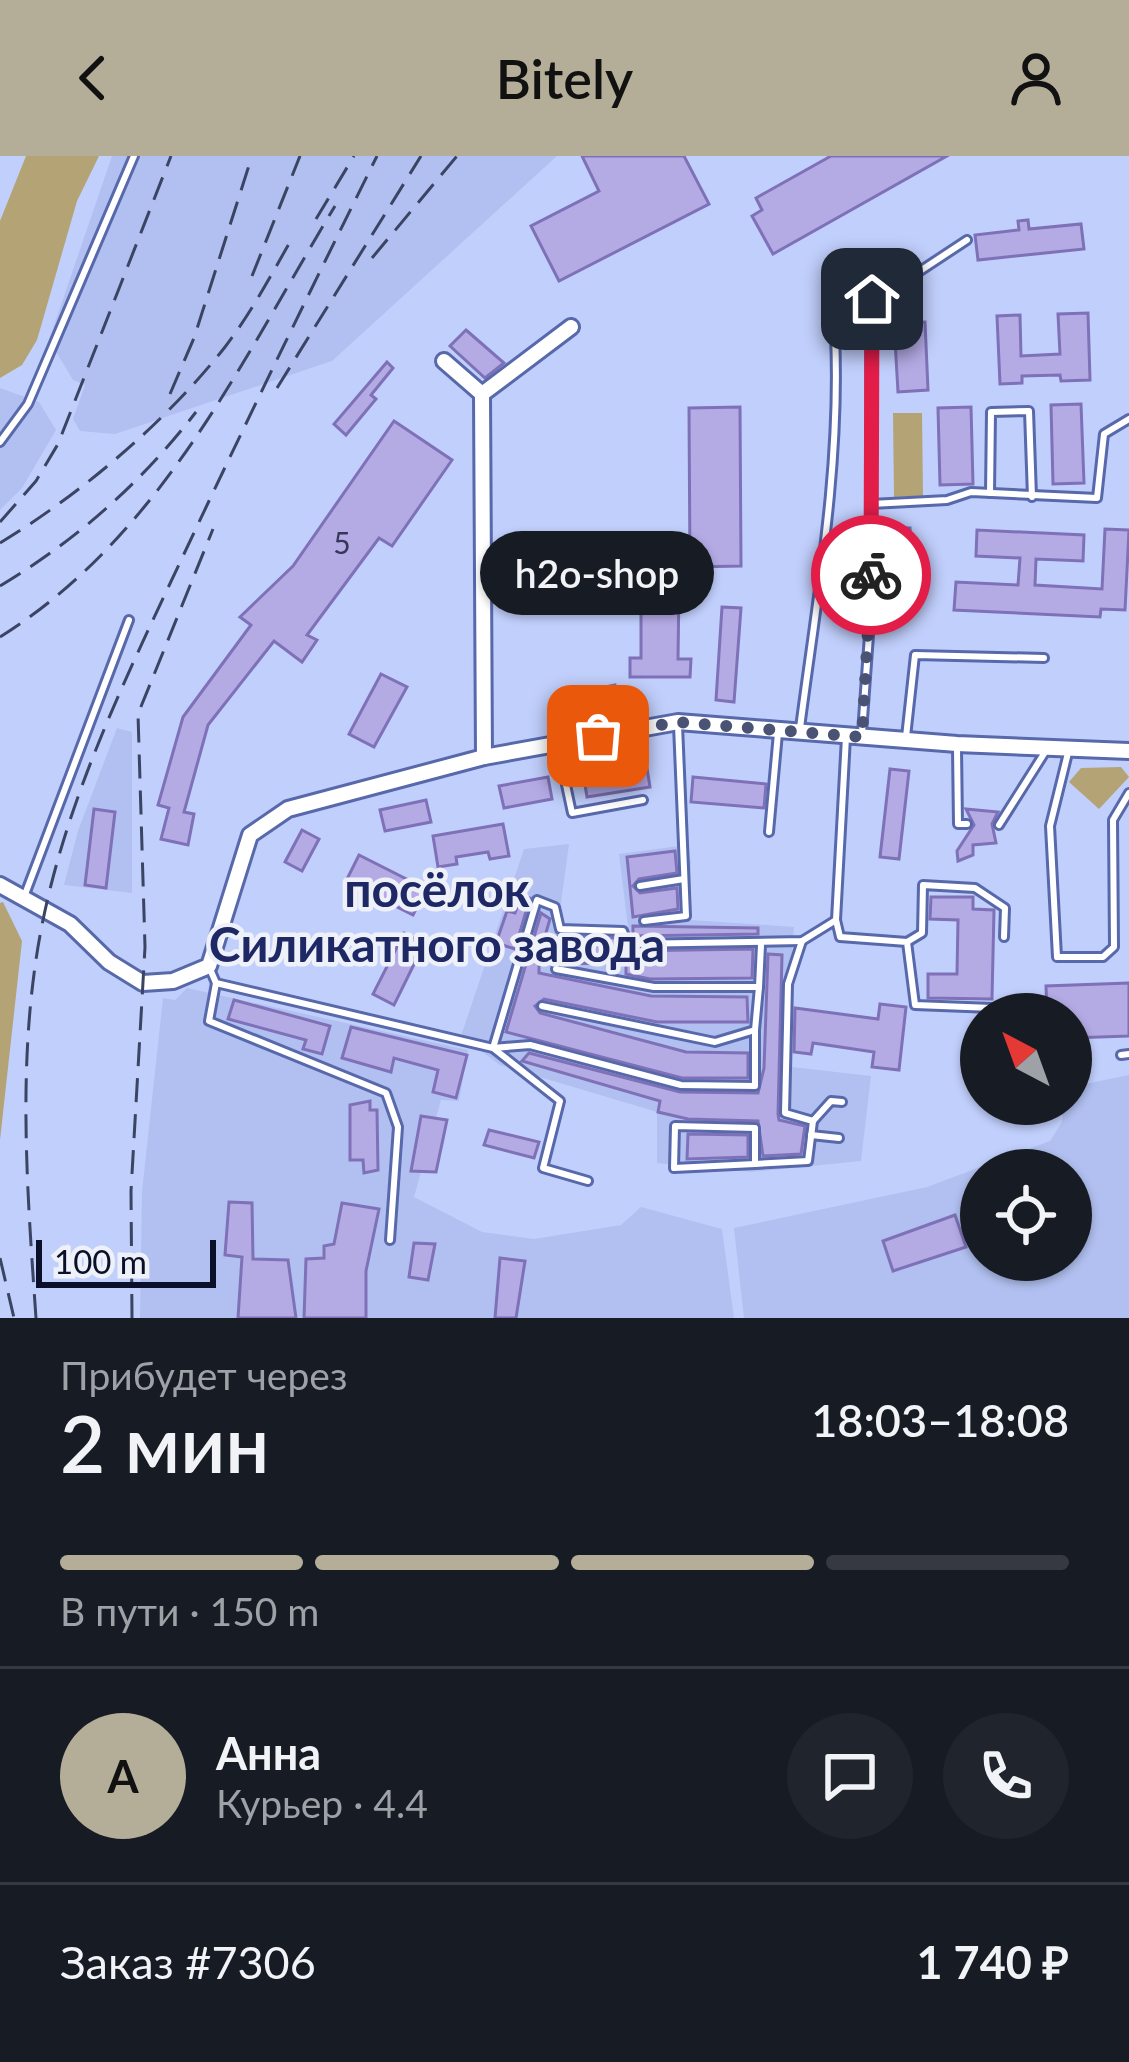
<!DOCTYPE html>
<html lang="ru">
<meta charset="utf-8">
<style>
:root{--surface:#171b24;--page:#20242c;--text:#f1f3f6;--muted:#9ea1a6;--line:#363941;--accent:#b4ae99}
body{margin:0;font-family:Lato,sans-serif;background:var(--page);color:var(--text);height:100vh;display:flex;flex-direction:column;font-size:45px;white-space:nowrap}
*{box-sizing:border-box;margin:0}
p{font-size:39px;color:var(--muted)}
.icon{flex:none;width:66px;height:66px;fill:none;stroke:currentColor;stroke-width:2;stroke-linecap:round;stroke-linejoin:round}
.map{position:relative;height:1162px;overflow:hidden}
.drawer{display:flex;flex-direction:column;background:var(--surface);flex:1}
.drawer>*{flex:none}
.needle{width:78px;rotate:319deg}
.fabs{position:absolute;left:960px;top:837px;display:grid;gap:24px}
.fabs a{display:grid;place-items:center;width:132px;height:132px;border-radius:50%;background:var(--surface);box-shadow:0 3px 9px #0004;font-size:60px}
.scale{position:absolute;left:36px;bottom:30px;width:180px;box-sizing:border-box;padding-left:12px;border:6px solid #0a102a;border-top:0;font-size:33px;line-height:42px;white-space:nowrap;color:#0a102a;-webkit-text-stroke:9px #eff1f9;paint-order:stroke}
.pin{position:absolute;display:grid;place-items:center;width:102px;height:102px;color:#fff;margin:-51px;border-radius:24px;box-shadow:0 6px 18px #0006}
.courier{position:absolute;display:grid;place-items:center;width:120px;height:120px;margin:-60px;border:9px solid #e11d48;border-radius:50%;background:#fff;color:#222;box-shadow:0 3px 15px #0007}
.bubble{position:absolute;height:84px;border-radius:42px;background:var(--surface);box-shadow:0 3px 9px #0004;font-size:39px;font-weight:600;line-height:84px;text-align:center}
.overview em{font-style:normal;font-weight:600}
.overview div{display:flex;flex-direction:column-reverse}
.overview{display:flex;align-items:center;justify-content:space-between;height:204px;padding:0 60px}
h1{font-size:78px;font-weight:600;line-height:90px}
.bar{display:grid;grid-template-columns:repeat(4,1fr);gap:18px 12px;align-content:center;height:144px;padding:0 60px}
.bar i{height:15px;border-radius:9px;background:var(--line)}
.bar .current{background:var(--accent)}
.bar p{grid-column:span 4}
.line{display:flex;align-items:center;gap:30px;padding:0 60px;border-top:3px solid var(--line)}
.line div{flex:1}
.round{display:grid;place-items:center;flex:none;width:126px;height:126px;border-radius:63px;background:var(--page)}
header{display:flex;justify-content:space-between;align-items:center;height:156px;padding:0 60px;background:var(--accent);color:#111;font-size:54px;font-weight:600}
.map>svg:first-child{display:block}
</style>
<header><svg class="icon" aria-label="back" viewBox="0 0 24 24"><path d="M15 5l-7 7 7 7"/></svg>Bitely<svg class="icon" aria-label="person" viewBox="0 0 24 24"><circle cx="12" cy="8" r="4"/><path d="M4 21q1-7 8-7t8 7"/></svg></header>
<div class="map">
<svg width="1129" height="1162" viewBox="0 0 1129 1162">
<rect width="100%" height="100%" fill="#c1cffc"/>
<g fill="#b1c0f0" fill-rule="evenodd">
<path d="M112,0H557L332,205L115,278L80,275L73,263L85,229L73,224L49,184Z"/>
<path d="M0,232L39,246L56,274L22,332L0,354Z"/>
<path d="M117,572L132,576V737L64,729L78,675Z"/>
<path d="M569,688L558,769L628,771L619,698L686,689L691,705L690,764L794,771L783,910L871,920L861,1005L751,1016L657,1007V956L500,909L461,880L524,693Z"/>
<path d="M187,832L468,894L459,945L441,944L414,1041L482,1076L534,1083L621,1069L641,1051L722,1073L734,1162H140L142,1036L163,842L175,844Z"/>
<path d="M1129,919V1162H744L734,1072L927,1031L1050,985L1062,966L1064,948H1071V931ZM981,1014H1071V1104H981Z"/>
</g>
<g fill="#b3a375">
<path d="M26,0H99L77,45L37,184L22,209L0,222V65Z"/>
<path d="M893,257H922L923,340L894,341Z"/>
<path d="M1121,611L1129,621L1099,653L1069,626L1081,612Z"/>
<path d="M3,746L22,785L0,984V747Z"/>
</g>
<g fill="#b4abe5" stroke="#7e71b8" stroke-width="3">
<path d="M582,0H684L709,48L559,125L531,70L599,35Z"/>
<path d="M831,0H947L773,98L752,60L762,54L756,42Z"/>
<path d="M1028,64L1029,73L1081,68L1084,93L978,104L975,79L1019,74L1018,65Z"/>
<path d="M1088,157L1090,224L1061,225L1060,219L1022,220V227L1000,228L997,160L1020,159L1021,200L1060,198L1058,158Z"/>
<path d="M925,166L928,234L898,236L894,167Z"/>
<path d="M466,174L504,207L485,222L450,190Z"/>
<path d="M387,206L393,212L371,239L376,243L346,279L334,268Z"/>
<path d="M1081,248L1084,327L1053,328L1051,249Z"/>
<path d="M740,251L741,410L690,411L689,252Z"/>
<path d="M971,251L973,328L940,329L938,252Z"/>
<path d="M394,265L452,304L392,390L379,382L307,479L317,484L302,506L274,485L208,569L184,656L194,658L188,689L161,683L169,652L158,649L183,561L251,469L240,461L293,410Z"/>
<path d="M881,371L910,372L913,443H880Z"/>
<path d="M1105,373L1129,374L1125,454L1101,453L1100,461L954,454L956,426L1018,429L1020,402L976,400L977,374L1084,379L1083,405L1036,403L1035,429L1102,433Z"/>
<path d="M831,397L848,399L844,448L825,447Z"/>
<path d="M666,408H685V432L679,431L678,503H691L690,521H630V502H641V420H666Z"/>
<path d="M722,451L741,452L734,546L716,544Z"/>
<path d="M381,518L407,531L374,591L349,578Z"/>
<path d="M615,529L621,556L581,564L575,537Z"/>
<path d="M646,606L650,631L587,641L583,617Z"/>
<path d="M890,613L909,615L899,703L880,701Z"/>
<path d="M548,621L552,643L504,652L499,630Z"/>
<path d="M693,621L766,628L764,652L691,646Z"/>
<path d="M426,644L431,666L385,675L380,654Z"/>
<path d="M94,653L115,656L106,732L85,729Z"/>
<path d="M966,653L998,656L992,668L996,687L973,689V699L958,705L957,695L974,669Z"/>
<path d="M503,668L509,700L490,703L488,696L456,701L457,708L438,711L433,680Z"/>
<path d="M302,674L319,683L302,715L285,706Z"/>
<path d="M675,695L677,717L639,723L633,730L640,737L677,732L678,753L633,761L627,701Z"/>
<path d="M359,699L426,733L413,759L346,725Z"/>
<path d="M521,740L530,742L515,793L496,787L507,755L515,757Z"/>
<path d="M931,741H973V753L994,754L992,843L928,842V818H957L958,764L930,763Z"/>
<path d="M541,757L550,763L545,780L618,782L627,795L753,793L752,822L650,823L626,818V807L539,808V817L651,840L747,841L748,866H657L544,843L535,850L540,857L686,896L748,897V922H682L506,876Z"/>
<path d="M633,770L758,772V778L633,780Z"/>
<path d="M404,777L424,788L394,849L373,838Z"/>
<path d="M768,798L782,799L778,958L779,964L805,970L801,998L763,1000L758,965L688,963L658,956L660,945L522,905L529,897L680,936L758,937L764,912Z"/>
<path d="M1129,827V880L1071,882V858H1047L1046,830Z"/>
<path d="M234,844L330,870L322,898L303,893L306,884L228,863Z"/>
<path d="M880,848L906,851L899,914L872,911L874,896L813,887L811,898L794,896L795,852L878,863Z"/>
<path d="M351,871L467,899L456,942L433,936L438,914L394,902L391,916L342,902Z"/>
<path d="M370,945V954H377L378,1014L364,1017L363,1004H350V949Z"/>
<path d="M421,960L447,964L436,1016L411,1015Z"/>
<path d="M489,974L539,986L534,1002L484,989Z"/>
<path d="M688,978L748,979V1001L687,1003Z"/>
<path d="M229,1046L252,1047L253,1103L288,1104L296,1162H238L242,1101L225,1099Z"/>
<path d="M342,1047L379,1053L366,1115V1162H304L306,1103L324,1102V1090L334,1088Z"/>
<path d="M955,1059L966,1091L893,1115L883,1085Z"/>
<path d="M414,1087L435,1088L428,1124L409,1121Z"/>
<path d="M500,1102L525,1105L516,1162H495Z"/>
</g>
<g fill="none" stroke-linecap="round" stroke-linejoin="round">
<defs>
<g id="service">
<path d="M0,286L28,248L134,0"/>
<path d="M990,337L991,256L1029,255L1032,341"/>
<path d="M871,348L947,344L971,336L1097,342L1104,278L1129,263"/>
<path d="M800,572C817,442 841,310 835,179"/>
<path d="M862,577L871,451L870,148L967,84"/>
<path d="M846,581L836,764L840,781L907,786L915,849L1018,853"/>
<path d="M906,581L915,499L1044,502"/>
<path d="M558,591L572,657L643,644"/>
<path d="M957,592L958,668H967"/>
<path d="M1068,597L1050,670L1057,801H1103L1114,791L1113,664L1129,637"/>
<path d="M999,669L1047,593"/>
<path d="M769,676L778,577"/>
<path d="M640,730L684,723"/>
<path d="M24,741L129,464"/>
<path d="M644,765L686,760L678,569"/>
<path d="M802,785L788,828L785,957L813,965L831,945L842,946"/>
<path d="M907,786L922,777L923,729L975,732L1005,752L1004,781"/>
<path d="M210,813L216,827L493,892L560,945L543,1012L588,1025"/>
<path d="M556,813L654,831H759L761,789"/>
<path d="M216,827L209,865L386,937L398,971L390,1084"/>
<path d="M542,850L715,886L755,874L759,831"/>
<path d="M755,874V930L681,929L530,889L493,892L537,744L555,751L560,773L623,775L628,788L802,785L836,764"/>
<path d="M1121,899L1129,898"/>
<path d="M811,979L839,982"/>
<path d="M755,1008L674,1012L675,970L755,972V1008L808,1005L813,965"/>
</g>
<g id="minor">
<path d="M444,205L482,238"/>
<path d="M484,601L482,238L571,171"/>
<path d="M0,729L70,768L109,806L143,827L173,825L209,810L250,679L288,653L484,601L678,566L957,588L1129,595"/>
</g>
</defs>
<use href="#service" stroke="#5768ab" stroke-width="12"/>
<use href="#minor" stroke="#5768ab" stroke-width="20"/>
<use href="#service" stroke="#fff" stroke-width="6"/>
<use href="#minor" stroke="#fff" stroke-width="14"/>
<g stroke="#3b4463" stroke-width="3" stroke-dasharray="24 12" stroke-linecap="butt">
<path d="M316,63L354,0"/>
<path d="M372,102L457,0"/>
<path d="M252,120L300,0"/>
<path d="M277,232L421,0"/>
<path d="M170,238L194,182L252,0"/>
<path d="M0,366L36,325L58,288L171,0"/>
<path d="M0,387C81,338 166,266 225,191C252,156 272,117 294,79"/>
<path d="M0,430C78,383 140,328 196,256"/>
<path d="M0,481C161,380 240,207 335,50"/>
<path d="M0,1102L14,1162"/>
<path d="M36,1162C28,1047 19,932 34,818C53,669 120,534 183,400C246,266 311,133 377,0"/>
<path d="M132,1162L131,1035L145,791L138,558L213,373"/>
</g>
</g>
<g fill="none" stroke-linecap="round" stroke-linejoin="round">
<path stroke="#4a5374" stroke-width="12" stroke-dasharray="0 21.6" d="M598,580L678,566L862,581L871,419"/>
<path stroke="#e11d48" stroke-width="15" d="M871,419L872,143"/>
</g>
<g text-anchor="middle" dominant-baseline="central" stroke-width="9" stroke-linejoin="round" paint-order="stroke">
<g font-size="30" fill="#343759">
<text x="342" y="386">5</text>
</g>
<g font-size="48" font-weight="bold" fill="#1e2865" stroke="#eff1f9">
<text x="437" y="732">посёлок<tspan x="437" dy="55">Силикатного завода</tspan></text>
</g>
</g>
</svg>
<div class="fabs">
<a><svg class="needle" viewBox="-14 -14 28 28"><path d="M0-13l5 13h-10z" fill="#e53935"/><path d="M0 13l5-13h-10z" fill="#9ea1a6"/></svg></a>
<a><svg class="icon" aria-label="locate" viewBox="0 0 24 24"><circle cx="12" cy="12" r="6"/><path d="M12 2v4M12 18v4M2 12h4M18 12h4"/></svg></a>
</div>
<div class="scale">100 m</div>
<div class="pin" style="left:598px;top:580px;background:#ea580c"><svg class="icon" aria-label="bag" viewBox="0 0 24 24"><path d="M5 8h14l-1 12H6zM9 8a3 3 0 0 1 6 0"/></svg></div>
<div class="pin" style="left:872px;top:143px;background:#1f2937"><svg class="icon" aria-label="home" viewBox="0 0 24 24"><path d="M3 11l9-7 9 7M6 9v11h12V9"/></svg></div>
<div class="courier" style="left:871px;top:419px"><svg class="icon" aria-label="bike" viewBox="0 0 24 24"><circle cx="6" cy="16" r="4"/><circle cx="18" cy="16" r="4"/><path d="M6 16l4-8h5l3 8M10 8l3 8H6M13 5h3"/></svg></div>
<div class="bubble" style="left:480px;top:375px;width:234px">h2o-shop</div>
</div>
<section class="drawer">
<div class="overview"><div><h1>2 мин</h1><p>Прибудет через</p></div><em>18:03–18:08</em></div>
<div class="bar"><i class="current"></i><i class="current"></i><i class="current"></i><i></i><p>В пути · 150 m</p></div>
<div class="line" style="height:216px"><b class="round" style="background:var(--accent);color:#111">А</b><div><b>Анна</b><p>Курьер · 4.4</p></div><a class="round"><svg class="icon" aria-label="chat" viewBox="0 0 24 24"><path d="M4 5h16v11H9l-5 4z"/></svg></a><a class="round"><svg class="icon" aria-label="phone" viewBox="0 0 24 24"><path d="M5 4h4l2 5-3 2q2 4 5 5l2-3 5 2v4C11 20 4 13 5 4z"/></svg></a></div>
<div class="line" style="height:156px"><div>Заказ #7306</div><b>1 740 ₽</b></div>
</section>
